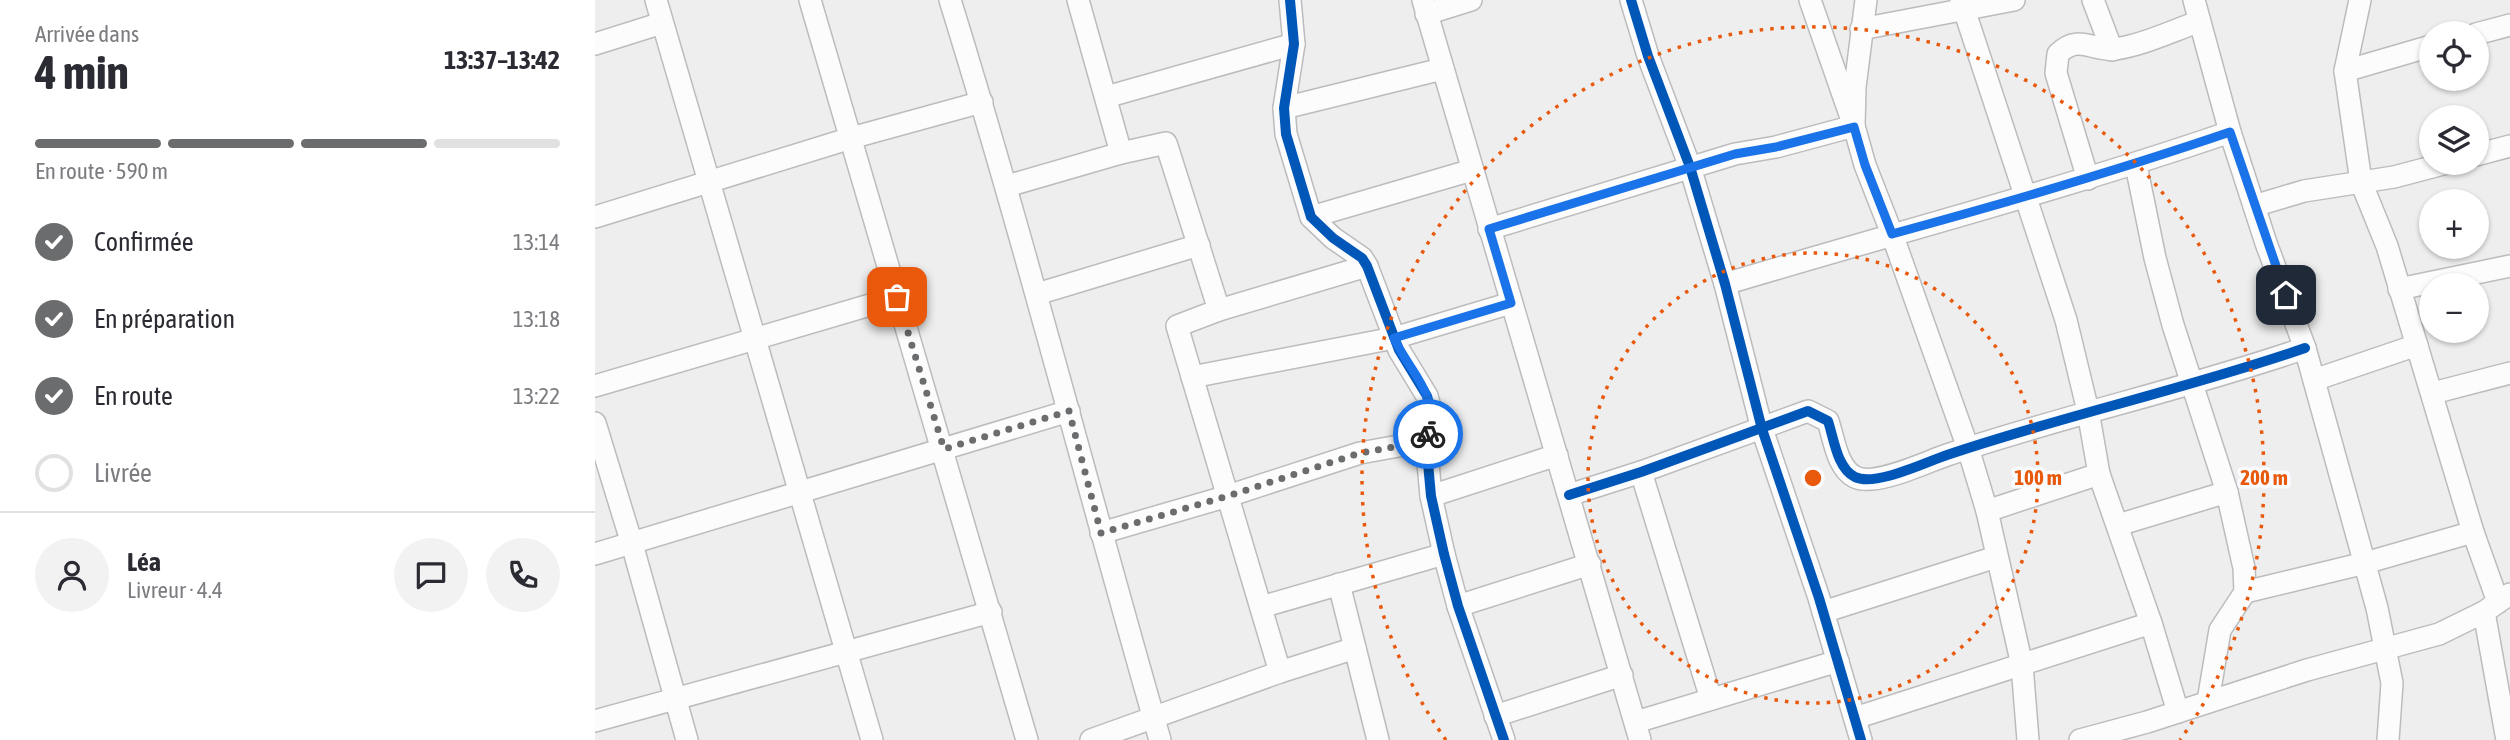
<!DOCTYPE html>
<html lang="fr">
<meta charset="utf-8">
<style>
:root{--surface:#fff;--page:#f2f2f3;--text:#2b2b33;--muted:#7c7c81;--line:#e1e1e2;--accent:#6b6c6d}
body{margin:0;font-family:"Asap Condensed",sans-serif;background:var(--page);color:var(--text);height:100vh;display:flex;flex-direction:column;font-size:26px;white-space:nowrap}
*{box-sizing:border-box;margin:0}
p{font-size:23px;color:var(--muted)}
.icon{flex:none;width:38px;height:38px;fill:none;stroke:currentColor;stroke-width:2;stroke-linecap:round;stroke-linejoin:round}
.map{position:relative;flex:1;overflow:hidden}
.side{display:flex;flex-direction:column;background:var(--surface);width:595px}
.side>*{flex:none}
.fabs{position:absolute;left:1824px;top:21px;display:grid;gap:14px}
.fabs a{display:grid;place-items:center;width:70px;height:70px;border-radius:50%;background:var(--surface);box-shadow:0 2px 5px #0004;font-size:35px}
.pin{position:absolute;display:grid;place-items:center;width:60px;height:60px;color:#fff;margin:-30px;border-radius:14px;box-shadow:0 4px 10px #0006}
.courier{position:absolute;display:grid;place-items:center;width:70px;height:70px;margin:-35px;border:5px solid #1a73e8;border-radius:50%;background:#fff;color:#222;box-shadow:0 2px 9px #0007}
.headline em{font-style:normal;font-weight:700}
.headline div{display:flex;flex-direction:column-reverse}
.headline{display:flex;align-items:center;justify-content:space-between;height:119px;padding:0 35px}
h1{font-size:46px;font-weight:700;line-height:52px}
.bar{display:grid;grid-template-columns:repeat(4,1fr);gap:10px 7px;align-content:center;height:84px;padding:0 35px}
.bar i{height:9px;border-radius:5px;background:var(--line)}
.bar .on{background:var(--accent)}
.bar p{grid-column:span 4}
.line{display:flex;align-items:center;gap:18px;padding:0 35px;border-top:2px solid var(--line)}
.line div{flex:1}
.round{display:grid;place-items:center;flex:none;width:74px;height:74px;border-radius:37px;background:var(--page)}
ol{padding:0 35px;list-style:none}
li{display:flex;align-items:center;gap:21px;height:77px}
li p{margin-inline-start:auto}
li .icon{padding:7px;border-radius:50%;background:var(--accent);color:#fff;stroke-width:4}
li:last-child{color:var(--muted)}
li i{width:38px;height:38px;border:4px solid var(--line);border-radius:50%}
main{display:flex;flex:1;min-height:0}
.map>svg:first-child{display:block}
</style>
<main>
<section class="side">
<div class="headline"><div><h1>4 min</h1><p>Arrivée dans</p></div><em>13:37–13:42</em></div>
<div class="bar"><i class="on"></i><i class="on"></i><i class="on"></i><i></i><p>En route · 590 m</p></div>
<ol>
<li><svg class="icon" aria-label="check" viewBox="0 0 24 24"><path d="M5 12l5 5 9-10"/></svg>Confirmée<p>13:14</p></li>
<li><svg class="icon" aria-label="check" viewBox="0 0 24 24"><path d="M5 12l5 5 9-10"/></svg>En préparation<p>13:18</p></li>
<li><svg class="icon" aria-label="check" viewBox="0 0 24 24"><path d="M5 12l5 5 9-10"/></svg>En route<p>13:22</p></li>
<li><i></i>Livrée</li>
</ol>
<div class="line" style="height:126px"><a class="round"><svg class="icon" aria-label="person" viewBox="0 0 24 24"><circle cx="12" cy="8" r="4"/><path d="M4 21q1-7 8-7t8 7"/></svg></a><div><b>Léa</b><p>Livreur · 4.4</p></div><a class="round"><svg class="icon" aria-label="chat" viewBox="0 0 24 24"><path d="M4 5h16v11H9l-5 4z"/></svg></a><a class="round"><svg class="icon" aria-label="phone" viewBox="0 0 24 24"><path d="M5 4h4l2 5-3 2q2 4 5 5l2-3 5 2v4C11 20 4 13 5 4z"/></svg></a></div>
</section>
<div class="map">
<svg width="1915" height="740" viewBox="0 0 1915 740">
<rect width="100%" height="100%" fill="#eeeeef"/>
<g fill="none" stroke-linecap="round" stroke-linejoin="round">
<defs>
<g id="minor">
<path d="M61,0L277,740"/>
<path d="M215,0L432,740"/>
<path d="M355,0C431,245 494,494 565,740"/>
<path d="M483,0L526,153"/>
<path d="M695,0L699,44L689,108L691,134L716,217L738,238L767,258L772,266L804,350L832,396L836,411L831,441L836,496L849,554L863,606L909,740"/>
<path d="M828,0L1045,740"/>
<path d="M1036,0L1053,56L1095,167L1130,284L1167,429L1224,598L1266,740"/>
<path d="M1271,0L1260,87L1259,126L1270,165L1297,234L1373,448L1392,511L1427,665L1433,740"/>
<path d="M1366,0L1471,320L1493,411L1504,474L1556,623L1583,712"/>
<path d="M1498,0L1517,50"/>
<path d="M1599,0L1635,132L1671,243L1710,348L1782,608L1797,683L1793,740"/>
<path d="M1765,0L1750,71L1766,182L1792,246L1878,532L1903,602"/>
<path d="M831,14L876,0"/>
<path d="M1266,29L1419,0"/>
<path d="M1881,34L1915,25"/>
<path d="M0,44L67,23"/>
<path d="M1750,71L1836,46"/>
<path d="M511,97L699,44"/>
<path d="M689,108L847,69"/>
<path d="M1881,155L1915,146"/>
<path d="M1541,165L1560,258L1578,325L1632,492L1649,568L1650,592L1625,630L1613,701"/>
<path d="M1493,179L1461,73L1463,54C1484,33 1498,52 1520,49C1548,45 1577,31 1603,22"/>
<path d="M412,186L526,153L571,143L624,310"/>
<path d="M1659,206L1709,191L1799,177L1852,163"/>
<path d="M0,217L256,138L387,102"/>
<path d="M716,217L877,170"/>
<path d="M894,229L1140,154L1181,147L1259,126L1215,0"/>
<path d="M1130,284C1299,233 1469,189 1635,132"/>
<path d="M1804,289L1915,266"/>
<path d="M442,294L604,245"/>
<path d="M597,377L799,338L916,303"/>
<path d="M1719,380L1822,345"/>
<path d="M0,386L302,297"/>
<path d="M1838,393L1915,373"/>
<path d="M0,423L37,544L92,740"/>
<path d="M1046,472L1116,699"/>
<path d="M974,495L1046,472L1213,411L1233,421C1239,439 1242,468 1260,477C1280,487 1331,462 1352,455C1470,415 1592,389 1710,348"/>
<path d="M836,496L962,455"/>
<path d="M1392,511L1504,474"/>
<path d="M1523,525L1632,492"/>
<path d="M506,533L633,496L765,453L831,441"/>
<path d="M0,554L474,411"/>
<path d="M744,584L783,740"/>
<path d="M1650,592L1770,563L1878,532"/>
<path d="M863,606L995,564"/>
<path d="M666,607L849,554"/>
<path d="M1228,612L1401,557"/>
<path d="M1889,612L1912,740"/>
<path d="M685,672L582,326L624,310L772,266"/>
<path d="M900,716L1027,675"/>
<path d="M1260,718L1556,623"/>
<path d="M0,721L396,612"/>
<path d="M1041,722L1243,661"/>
<path d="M496,740L685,672L760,648"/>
<path d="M1485,740L1552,722L1712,670L1844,634L1889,612L1915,594"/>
</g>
</defs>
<use href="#minor" stroke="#bcbcbe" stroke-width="24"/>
<use href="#minor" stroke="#fcfcfd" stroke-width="21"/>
<defs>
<g id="cycleway">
<path d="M695,0L699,44L689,108L691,134L716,217L738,238L767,258L772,266L804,350L832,396L836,411L831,441L836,496L849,554L863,606L909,740"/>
<path d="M1036,0L1053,56L1095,167L1130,284L1167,429L1224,598L1266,740"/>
<path d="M974,495L1046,472L1213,411L1233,421C1239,439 1242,468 1260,477C1280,487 1331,462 1352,455C1470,415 1592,389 1710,348"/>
</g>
</defs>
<use href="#cycleway" stroke="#fafbfe" stroke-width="15"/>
<use href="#cycleway" stroke="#0057b8" stroke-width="10"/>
</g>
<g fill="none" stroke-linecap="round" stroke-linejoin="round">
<path stroke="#6b6c6d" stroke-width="7" stroke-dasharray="0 12.6" d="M302,297L349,449L474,411L506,533L633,496L765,453L831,441L833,434"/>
<path stroke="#1a73e8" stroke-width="9" d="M833,434C844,392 814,372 799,338L916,303L894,229L1140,154L1181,147L1259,127L1270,165L1297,234C1411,203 1524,170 1635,132L1691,295"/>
</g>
<g fill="none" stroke="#e8590c" stroke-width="3.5" stroke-dasharray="3.5 7">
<circle cx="1218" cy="478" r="225"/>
<path d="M851 740A451 451 0 1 1 1585 740"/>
</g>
<circle cx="1218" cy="478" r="10" fill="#e8590c" stroke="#fafbfe" stroke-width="3.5"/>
<g font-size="21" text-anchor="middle" font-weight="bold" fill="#e8590c" stroke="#fafbfe" stroke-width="7" stroke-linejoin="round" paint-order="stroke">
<text x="1443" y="485">100 m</text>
<text x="1669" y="485">200 m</text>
</g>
</svg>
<div class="fabs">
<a><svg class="icon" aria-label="locate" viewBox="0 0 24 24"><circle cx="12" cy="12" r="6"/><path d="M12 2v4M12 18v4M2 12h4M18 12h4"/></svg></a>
<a><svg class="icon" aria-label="layers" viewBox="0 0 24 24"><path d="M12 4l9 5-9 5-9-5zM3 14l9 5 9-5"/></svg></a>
<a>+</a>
<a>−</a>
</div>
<div class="pin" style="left:302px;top:297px;background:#ea580c"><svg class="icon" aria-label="bag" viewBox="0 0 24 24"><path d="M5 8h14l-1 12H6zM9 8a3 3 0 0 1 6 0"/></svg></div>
<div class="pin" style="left:1691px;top:295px;background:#1f2937"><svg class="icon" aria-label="home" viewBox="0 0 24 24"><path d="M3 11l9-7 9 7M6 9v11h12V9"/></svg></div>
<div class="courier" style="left:833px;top:434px"><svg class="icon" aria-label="bike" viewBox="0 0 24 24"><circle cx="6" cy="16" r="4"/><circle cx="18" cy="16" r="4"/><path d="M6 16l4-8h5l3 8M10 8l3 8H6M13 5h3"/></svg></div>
</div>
</main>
